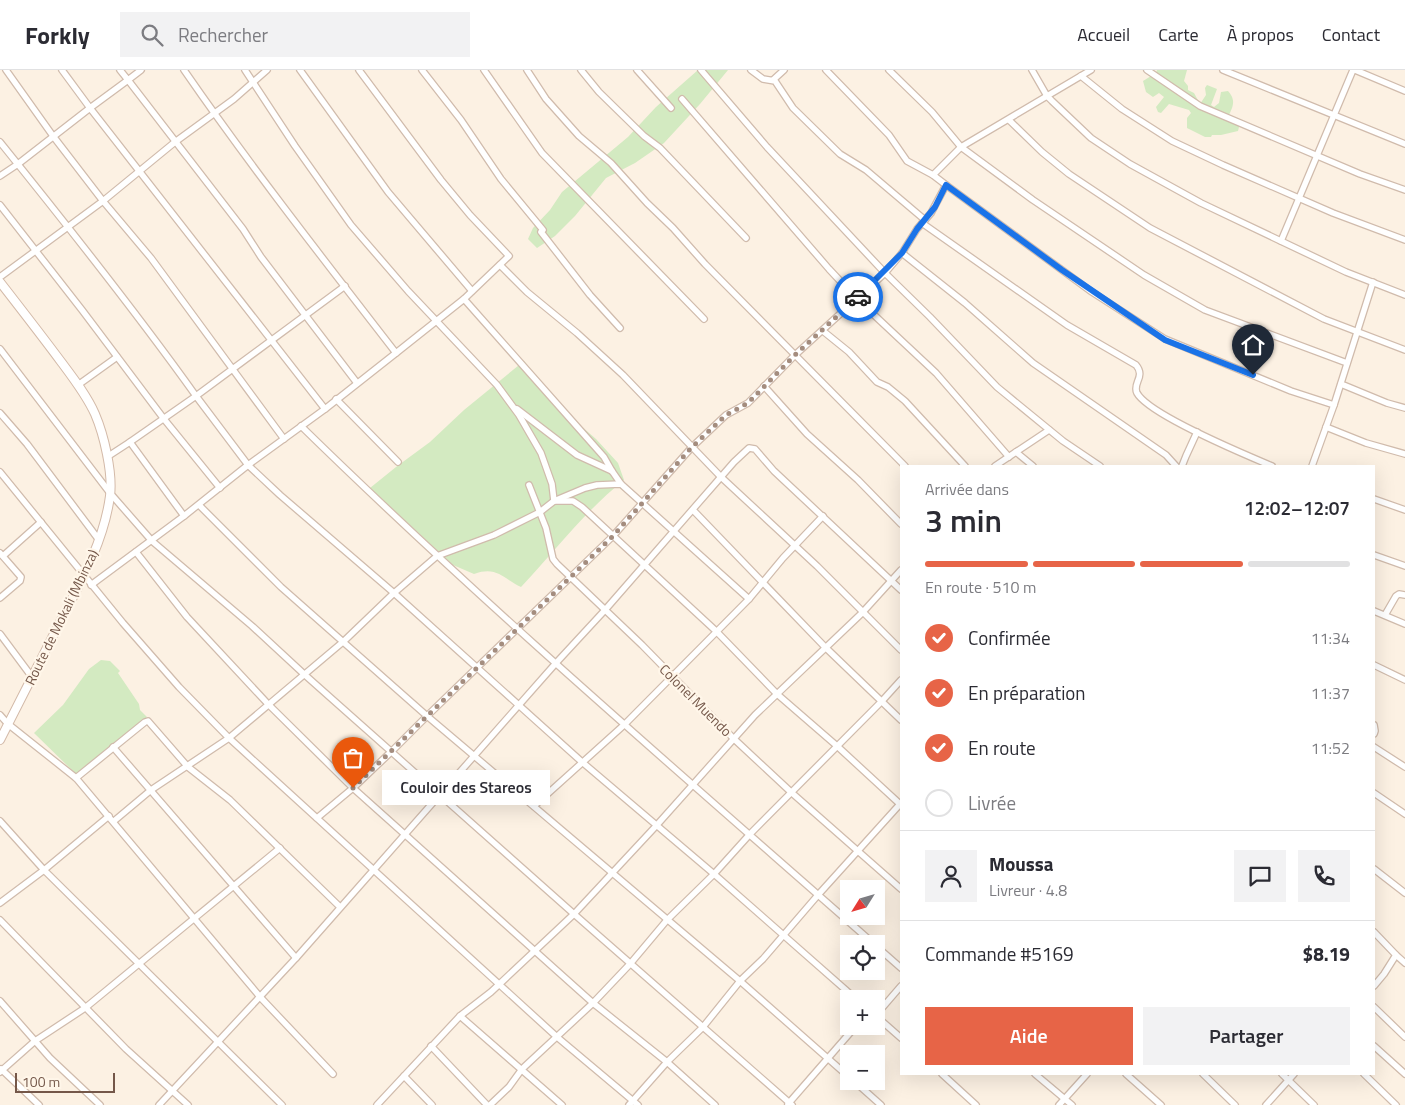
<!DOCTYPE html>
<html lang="fr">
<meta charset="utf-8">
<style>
:root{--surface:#fff;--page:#f2f2f3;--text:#2b2b33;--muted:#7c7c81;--line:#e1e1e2;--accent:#e76447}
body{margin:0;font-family:"Titillium Web",sans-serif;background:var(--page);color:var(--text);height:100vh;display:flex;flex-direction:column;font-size:19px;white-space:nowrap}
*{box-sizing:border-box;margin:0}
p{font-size:16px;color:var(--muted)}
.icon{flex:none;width:28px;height:28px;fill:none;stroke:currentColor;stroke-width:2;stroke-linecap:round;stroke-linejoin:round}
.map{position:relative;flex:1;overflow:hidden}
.panel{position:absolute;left:900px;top:395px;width:475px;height:610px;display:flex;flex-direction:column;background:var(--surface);border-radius:0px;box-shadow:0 5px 20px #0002}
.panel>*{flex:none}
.needle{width:32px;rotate:233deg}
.tools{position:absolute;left:840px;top:810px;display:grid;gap:10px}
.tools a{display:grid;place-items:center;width:45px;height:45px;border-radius:0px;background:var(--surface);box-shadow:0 5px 20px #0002;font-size:25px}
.scale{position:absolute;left:15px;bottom:12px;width:100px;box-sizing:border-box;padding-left:5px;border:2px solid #745749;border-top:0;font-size:14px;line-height:18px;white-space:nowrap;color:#745749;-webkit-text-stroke:4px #fff6e9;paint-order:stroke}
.pin{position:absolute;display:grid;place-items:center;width:42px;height:42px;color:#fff;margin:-51px -21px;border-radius:50% 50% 50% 0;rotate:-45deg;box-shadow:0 0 5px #0007}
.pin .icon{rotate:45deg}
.courier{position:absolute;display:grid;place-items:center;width:50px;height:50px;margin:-25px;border:4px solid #1a73e8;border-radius:50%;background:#fff;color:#222;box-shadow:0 1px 6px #0007}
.bubble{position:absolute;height:35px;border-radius:0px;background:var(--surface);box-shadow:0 5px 20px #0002;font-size:16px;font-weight:600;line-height:35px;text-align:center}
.head em{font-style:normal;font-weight:600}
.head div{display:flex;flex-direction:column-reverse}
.head{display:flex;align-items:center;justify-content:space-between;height:85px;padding:0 25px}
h1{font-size:32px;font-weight:600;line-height:38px}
.bar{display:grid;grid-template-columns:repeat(4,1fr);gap:8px 5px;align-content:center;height:60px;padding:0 25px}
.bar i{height:6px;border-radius:4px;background:var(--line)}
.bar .selected{background:var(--accent)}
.bar p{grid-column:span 4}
.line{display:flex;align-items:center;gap:12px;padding:0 25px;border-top:1px solid var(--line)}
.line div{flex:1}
.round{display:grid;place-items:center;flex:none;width:52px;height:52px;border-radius:0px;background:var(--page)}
ol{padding:0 25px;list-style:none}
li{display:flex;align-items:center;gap:15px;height:55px}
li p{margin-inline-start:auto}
li .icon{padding:5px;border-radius:50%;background:var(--accent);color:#fff;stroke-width:4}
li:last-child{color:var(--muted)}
li i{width:28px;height:28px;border:2px solid var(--line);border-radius:50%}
.action{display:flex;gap:10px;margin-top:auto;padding:10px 25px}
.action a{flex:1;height:58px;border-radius:0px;background:var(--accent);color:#fff;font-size:20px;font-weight:600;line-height:58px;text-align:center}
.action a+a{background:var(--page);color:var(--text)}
header{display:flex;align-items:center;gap:30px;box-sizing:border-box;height:70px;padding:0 25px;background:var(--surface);border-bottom:1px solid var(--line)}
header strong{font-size:24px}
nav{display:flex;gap:28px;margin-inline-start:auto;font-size:18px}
.search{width:350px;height:45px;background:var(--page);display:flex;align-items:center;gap:12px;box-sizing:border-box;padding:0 18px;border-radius:0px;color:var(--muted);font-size:19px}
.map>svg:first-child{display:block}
</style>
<header>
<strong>Forkly</strong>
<div class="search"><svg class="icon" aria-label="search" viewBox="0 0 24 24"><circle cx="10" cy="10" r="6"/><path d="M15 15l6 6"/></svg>Rechercher</div>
<nav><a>Accueil</a><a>Carte</a><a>À propos</a><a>Contact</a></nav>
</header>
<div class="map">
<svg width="1405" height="1035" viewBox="0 0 1405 1035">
<rect width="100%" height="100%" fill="#fcf1e3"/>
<g fill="#d3eac1">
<path d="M698,0H728L700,34L664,73L635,93L606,108L575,146L555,166L537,178L528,169L533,158L550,140L562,122L628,67L656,37Z"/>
<path d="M1157,0H1187L1184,11L1188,16V20L1194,23L1200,34L1206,25L1205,18L1207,15L1217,19L1211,35L1214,37L1219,33L1221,22L1228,21C1238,32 1231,39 1227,50L1238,53L1239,57L1238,61L1221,65H1212L1211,67H1205L1187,58V48L1191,43L1189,40L1169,34L1161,43L1158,42L1156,37L1164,27L1159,23L1153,27L1146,22L1143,11L1156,3Z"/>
<path d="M524,291L573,349L596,369L618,393L624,410C585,441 555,481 521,517C502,508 497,496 474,504L453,495L370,418L396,397L430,372L464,340Z"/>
<path d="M101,590L110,591L120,601L118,603L139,634L140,640L147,647L77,705L34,663L63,635L89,599Z"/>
</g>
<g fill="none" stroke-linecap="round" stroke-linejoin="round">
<defs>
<g id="street">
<path d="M6,0L53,66L103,131L151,188L284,369"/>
<path d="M62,0L90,38L128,10L120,0"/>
<path d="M141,0L128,10L243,159L261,187L357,313"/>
<path d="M184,0C251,97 324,190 396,283"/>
<path d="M245,0L295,76L351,155L408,221L497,315L519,345L541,383L552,414L554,431H573L582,437L716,561L777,624L837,676L901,735"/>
<path d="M300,0L388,122L472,221"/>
<path d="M422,0L461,50L501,109L543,160"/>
<path d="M484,0L542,83L704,249"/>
<path d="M527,0L546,29L579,66L611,93L647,133L673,158L705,194L905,396"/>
<path d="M581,0L599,22L644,66L660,78L746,168"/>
<path d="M637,0L671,38"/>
<path d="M701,0L767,77L885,203L930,247L997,317L1063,371L1100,396"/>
<path d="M751,0L763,9L775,11L793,38L840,84L866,100L925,150"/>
<path d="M889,0L932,42L961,77L1033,130L1144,205L1205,240L1347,293"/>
<path d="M1032,0L1047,26L1052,31L1091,68L1130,94L1201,133L1346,202L1405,225"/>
<path d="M1147,0L1200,36L1360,104L1405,120"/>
<path d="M1223,0L1405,74"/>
<path d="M1355,0L1405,21"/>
<path d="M1081,6L1122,39L1172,71L1223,95L1333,143L1405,170"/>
<path d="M773,10L784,0"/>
<path d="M682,29L829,199L857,229L936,303L1009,387"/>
<path d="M1009,50L1042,82L1069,104L1150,158L1324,249L1405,280"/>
<path d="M0,72C67,155 134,239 196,326L130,372L107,387"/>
<path d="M933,105L961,77L1091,0"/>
<path d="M0,106L18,94L90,38L325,339"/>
<path d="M946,115L1092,222L1165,269L1291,321L1334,335"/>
<path d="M0,135L82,240L164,349L220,418"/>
<path d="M922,153L1067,255L1136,295C1146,307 1132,313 1137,323C1149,345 1246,385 1272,396"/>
<path d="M541,162L590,225L620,258"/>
<path d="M1281,171L1353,0"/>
<path d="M902,183L965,233L1033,293L1166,385L1176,396"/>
<path d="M500,195L527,222L577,263L623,305L721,407L817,496L901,580"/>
<path d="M0,207L103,131L175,72L234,29L267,0"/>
<path d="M345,216L196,326L248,395L280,425L394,523L582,692L714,804L856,929"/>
<path d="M464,229L604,387L612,401"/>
<path d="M823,261L849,282L877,312L888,317L905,331L965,396"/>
<path d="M0,279L110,423L152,471L252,556L305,605L574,844L792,1035"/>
<path d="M1341,314L1387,333L1405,338"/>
<path d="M78,315L117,287"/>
<path d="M764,316L807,364L858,410L901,454"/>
<path d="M336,329L398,392"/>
<path d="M517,339L577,385L612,401L621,414"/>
<path d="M0,343L27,374L99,470"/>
<path d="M301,356C485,536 681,704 874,874"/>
<path d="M1326,357L1366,373L1405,384"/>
<path d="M130,372L184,446"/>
<path d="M1016,382L1033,396"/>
<path d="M995,396L1049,360"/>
<path d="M1182,396L1186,386L1197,362"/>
<path d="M1312,396L1334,335L1373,212"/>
<path d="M0,402L123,553L179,617L229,668L557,967L638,1035"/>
<path d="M529,415L546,458L553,489L557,494L642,575L733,668L792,723L901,819"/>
<path d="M1374,429L1405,440"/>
<path d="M199,435L281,517L427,646L740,911L849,1007"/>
<path d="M693,440L825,577L901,650"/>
<path d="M136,482L187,547L268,634L353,718L593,933L667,992L715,1035"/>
<path d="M0,483L21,507L20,511L0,528"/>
<path d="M1374,485L1405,496"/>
<path d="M3,486L41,452"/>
<path d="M91,515L184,446L248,395L325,339L396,283L464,229L509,186L470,145L441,110L359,0"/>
<path d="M1374,541L1405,554"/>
<path d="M1385,545L1396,526L1399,524L1405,525"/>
<path d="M0,564L32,607"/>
<path d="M1374,595L1405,610"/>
<path d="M0,645L8,654L76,708L261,928L333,1004"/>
<path d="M1374,655L1375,661L1374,664"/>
<path d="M113,677L296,888"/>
<path d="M1374,677L1405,697"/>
<path d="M76,708L145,652L148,651L188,697L230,730L340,837"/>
<path d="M1374,723L1405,744"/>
<path d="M534,736L624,655L749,529L783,488L823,446"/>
<path d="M317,748L353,718L392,681L427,646L613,466L692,377L726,345L748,333L795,285L885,203L902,183L917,159L931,143L946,115L933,105L907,91L889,65L826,0"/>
<path d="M0,751L44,800L282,1035"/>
<path d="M114,751L151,720L229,668L344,571L394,523L437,486L494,465L540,442L554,431L585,418L597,415L621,414L749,529"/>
<path d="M1374,799L1405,823"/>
<path d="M0,833L44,800L109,746"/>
<path d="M0,850L126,979L188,1035"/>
<path d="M1374,862L1396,885L1384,904L1374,916"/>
<path d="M876,876L901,898"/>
<path d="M1396,885L1405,893"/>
<path d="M0,931L50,988L100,1035"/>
<path d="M1374,937L1405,967"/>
<path d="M876,945L901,916"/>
<path d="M460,946L562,1035"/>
<path d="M876,946L901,968"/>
<path d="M431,976L487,1035"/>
<path d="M1374,976L1405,1004"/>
<path d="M1,999L39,1035"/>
<path d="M0,1002L35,971L85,938L280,778"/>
<path d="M942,1004L976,1035"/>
<path d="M1035,1004L1072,1035"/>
<path d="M1126,1004L1161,1035"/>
<path d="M1203,1004L1235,1035"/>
<path d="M1282,1004L1314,1035"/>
<path d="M1364,1004L1396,1035"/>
<path d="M404,1006L432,1035"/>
<path d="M854,1011L881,1035"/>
<path d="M788,1034L856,956"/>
<path d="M159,1035L296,888L556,593L605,540L734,392L749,378L755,379L774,401L901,520"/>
<path d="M377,1035L460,946L491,922L574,844L656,756L755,645L862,543L901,500"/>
<path d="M490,1035L509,1017L522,999L593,933L630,894L667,850L714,804L750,764L882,631L901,610"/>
<path d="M629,1035L667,992L703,957L740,911L763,889L818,825L901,733"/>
<path d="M1059,1035L1087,1004"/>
<path d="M1266,1035L1294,1004"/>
</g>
<path id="secondary" d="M0,212C21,239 42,266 62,293C74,309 87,326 95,344C104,365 113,403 110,426C104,471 81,512 60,552C40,591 20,630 0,670"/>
</defs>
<use href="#street" stroke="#d0bbac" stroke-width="8"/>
<use href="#secondary" stroke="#d3baa9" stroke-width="10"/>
<use href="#street" stroke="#fff" stroke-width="5.5"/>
<use href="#secondary" stroke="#fff" stroke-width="8"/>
</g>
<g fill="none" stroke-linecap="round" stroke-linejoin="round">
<path stroke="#a48d7f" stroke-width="5" stroke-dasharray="0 9" d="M353,718L613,466L692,377L726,345L748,333L795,285L858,227"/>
<path stroke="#1a73e8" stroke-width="6" d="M858,227L902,183L917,159L935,137L946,115L1062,200L1165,270L1253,305"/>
</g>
<g text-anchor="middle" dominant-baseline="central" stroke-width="4.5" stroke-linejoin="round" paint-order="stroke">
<g font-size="14" fill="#745749" stroke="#fff6e9">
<text transform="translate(61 547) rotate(-64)">Route de Mokali (Mbinza)</text>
<text transform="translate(696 630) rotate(45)">Colonel Muendo</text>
</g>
</g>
</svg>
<div class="tools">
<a><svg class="needle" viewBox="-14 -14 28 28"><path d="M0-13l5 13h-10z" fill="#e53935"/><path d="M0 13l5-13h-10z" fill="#7c7c81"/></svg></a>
<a><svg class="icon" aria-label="locate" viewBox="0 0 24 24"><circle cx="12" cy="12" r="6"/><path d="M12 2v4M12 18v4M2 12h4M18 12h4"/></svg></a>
<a>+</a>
<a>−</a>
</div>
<div class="scale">100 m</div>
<div class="pin" style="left:353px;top:718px;background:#ea580c"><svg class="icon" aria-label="bag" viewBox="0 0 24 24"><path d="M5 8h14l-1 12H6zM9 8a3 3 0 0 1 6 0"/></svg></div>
<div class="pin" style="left:1253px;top:305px;background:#1f2937"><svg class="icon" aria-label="home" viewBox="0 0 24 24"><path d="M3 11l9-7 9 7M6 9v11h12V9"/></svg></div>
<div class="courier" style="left:858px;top:227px"><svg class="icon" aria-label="car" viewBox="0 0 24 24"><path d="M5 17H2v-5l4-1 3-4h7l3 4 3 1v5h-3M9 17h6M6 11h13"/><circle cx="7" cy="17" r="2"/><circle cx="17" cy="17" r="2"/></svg></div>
<div class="bubble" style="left:382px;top:700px;width:168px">Couloir des Stareos</div>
<section class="panel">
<div class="head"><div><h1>3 min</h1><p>Arrivée dans</p></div><em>12:02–12:07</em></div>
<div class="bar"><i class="selected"></i><i class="selected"></i><i class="selected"></i><i></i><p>En route · 510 m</p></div>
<ol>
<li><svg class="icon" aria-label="check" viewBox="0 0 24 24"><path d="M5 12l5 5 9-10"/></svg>Confirmée<p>11:34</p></li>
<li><svg class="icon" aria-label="check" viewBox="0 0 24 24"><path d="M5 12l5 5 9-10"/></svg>En préparation<p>11:37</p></li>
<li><svg class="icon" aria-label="check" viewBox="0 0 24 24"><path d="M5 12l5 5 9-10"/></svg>En route<p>11:52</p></li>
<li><i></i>Livrée</li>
</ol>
<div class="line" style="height:90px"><a class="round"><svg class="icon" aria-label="person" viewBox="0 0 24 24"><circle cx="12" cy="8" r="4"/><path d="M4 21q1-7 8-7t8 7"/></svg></a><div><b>Moussa</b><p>Livreur · 4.8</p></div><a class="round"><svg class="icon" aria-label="chat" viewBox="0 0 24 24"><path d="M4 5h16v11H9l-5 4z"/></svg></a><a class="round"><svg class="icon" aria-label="phone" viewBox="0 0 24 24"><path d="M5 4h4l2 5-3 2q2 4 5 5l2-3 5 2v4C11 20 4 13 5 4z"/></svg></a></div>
<div class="line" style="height:65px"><div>Commande #5169</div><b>$8.19</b></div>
<div class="action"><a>Aide</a><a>Partager</a></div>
</section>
</div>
